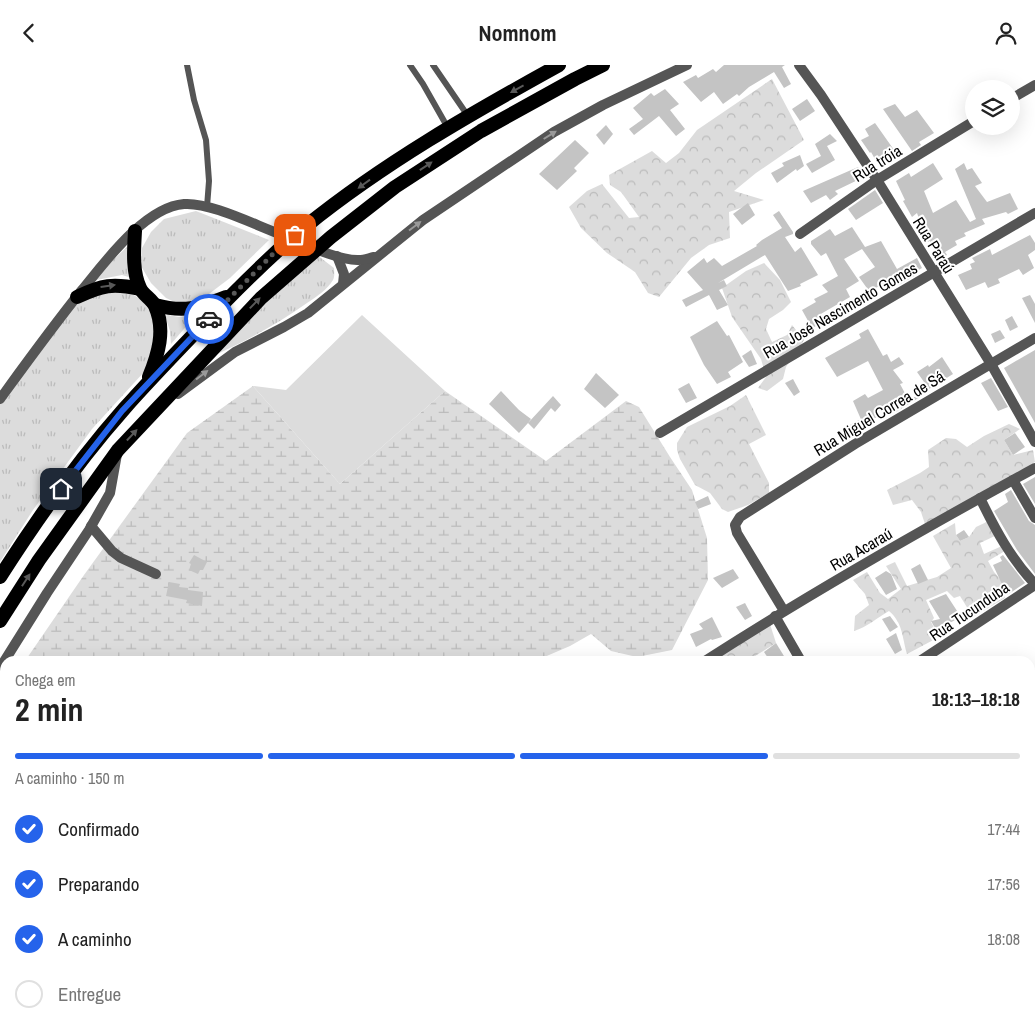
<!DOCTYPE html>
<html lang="pt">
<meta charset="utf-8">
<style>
:root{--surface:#fff;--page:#f2f2f2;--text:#222;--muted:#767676;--line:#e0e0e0;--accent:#2563eb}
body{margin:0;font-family:"Archivo Narrow",sans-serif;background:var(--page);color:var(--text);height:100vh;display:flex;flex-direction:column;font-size:19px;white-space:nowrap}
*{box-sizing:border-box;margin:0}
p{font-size:16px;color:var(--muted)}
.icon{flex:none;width:28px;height:28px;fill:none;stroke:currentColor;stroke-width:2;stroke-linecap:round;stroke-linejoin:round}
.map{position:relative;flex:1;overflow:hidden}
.details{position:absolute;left:0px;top:591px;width:1035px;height:376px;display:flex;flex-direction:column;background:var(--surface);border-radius:15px 15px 0 0;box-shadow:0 5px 20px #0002}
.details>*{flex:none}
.tools{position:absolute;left:965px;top:15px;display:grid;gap:10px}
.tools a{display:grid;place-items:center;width:55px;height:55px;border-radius:50%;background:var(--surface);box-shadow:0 5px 20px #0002;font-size:25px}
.pin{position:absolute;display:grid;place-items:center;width:42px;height:42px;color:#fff;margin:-21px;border-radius:10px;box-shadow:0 2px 8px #0006}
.courier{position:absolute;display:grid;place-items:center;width:50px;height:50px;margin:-25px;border:4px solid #2563eb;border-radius:50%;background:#fff;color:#222;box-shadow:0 1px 6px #0007}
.head em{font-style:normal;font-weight:700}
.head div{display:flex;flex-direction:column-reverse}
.head{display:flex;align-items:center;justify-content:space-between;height:85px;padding:0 15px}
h1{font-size:32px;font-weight:700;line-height:38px}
.bar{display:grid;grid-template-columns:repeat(4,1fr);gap:8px 5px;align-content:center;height:60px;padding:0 15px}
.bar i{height:6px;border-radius:4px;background:var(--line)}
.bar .on{background:var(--accent)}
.bar p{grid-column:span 4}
ol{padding:0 15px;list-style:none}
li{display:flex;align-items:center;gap:15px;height:55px}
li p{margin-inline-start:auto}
li .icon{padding:5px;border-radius:50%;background:var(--accent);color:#fff;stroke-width:4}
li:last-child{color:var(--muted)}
li i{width:28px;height:28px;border:2px solid var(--line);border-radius:50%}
header{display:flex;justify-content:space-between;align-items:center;height:65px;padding:0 15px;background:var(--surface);font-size:22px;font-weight:700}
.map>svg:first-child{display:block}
</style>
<header><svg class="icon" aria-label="back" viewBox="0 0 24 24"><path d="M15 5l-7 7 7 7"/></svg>Nomnom<svg class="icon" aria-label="person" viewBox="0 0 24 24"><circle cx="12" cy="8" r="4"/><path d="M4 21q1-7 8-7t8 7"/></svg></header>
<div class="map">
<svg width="1035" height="967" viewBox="0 0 1035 967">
<defs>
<pattern id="grass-tufts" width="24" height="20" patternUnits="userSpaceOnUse" patternTransform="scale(1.25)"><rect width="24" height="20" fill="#dcdcdc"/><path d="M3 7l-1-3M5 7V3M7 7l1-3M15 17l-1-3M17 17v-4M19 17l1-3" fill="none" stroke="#bbb"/></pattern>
<pattern id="forest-crowns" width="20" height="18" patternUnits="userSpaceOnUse" patternTransform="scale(1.25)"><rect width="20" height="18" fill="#dcdcdc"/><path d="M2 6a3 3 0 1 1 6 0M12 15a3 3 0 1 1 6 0" fill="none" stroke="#bbb"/></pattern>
<pattern id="wetland-marsh" width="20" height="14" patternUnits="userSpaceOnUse" patternTransform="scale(1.25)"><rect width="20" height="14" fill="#dcdcdc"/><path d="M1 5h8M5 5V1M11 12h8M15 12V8" fill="none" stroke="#bbb"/></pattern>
</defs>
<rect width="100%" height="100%" fill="#fff"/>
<g fill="url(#grass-tufts)">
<path d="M196,146L269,175L230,213L201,235L179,239L166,233L151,218L141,201L142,183L151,167L164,154Z"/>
<path d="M129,180L135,214L122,210L91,216Z"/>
<path d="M317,190L334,203C334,207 335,211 333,215C328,224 316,232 307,238C276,260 246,276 211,292L259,242Z"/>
<path d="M100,226H127L142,235L153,251L155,282L144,307L92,364L33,445L0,497V333L82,232Z"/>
<path d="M168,250L179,252L196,250L171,279L170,266L165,251Z"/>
</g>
<g fill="url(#forest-crowns)">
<path d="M772,14L804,75L756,108L734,126L764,135L729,147L730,173L709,180L691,193L659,232L648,228L635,207L607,188L581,163L569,142L587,126L602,119L629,153L639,152L621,127L610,120L609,110L652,86L666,98L679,88L697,65Z"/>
<path d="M764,198L780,215L791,237L783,245L769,254L766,264L772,277L787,270L792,260L804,275L786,302L783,314L767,326L758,323L766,312L761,294L732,252L722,223L746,206Z"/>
<path d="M746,330L766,370L749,379L769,418V428L748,440L728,447L722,444L710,428L695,420L680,394L677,385V378L687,362L730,341Z"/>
<path d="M1009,359L1020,364L1004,375L1013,390L1033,385L1035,397L1004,417L925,459L921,447L912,435L893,440L887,425L920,408L929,402L928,385L946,373L956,374L967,382L984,371Z"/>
<path d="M993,454L999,469L980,478L984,489L1002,481L1005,486L988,496L994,507L1001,515L1005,533L973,552L960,531L954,533L947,526L926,535L934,553L931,557L939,572L907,589C902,572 903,558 889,546C877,553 867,562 854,566L855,551L869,540L865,529L853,515L867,507L880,528L888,534L901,524L886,501L895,497L907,521L937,512L951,503L933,471L955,458L956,470L960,476L969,472L976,462Z"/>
<path d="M770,559L776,578L747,596H713Z"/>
</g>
<g fill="url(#wetland-marsh)">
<path d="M253,321L340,419L445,326L546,396L626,336L639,342L670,392L692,425L707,473L708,515L672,585L637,592L611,586L591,569L570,581L535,596H25L84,510L187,368Z"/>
<path d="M5,639V751L0,749V651Z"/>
<path d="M0,872L5,875V962L35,963L33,967H0Z"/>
<path d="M982,962L984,967H128L126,963Z"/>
</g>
<path fill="#dcdcdc" d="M362,250L445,326L340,419L253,321L286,325Z"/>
<g fill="#c4c4c4">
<path d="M724,0H785L782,2L791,19L784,23L774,7L749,22L739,31L737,29L723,39L714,27L701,37L683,17L696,10L698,13L713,4L716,7Z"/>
<path d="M665,24L679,39L670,45L685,64L676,71L659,51L634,70L629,64L643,54L633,43L651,28L654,31Z"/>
<path d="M807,34L815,46L800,56L792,44Z"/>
<path d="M895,39L905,52L917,45L934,68L919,77L921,80L912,86L883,44Z"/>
<path d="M875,58L899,92L889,98L885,91L876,96L871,87L870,88L861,75L869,71L865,64Z"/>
<path d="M606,60L613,69L604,80L596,70Z"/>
<path d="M830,69L837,76L827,81L835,95L812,108L806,99L821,91L815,79Z"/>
<path d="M575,75L589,88L574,103L577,106L557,125L539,109Z"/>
<path d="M800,90L804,101L797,106L796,104L777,118L771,108L784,101L782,98Z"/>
<path d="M933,98L943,114L924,126L933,148L956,135L970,157L976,154L955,104L964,98L967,105L972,103L982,118L975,121L987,137L1010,128L1018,144L1008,149L1006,147L982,154L985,159L964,168L966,171L955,176L957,180L945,187L947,190L937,194L930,176L927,177L917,148L912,152L903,136L905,135L896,116L909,108L911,112Z"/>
<path d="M858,102L864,112L835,126L838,129L830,135L826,130L811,138L803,126Z"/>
<path d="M875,125L883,138L856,155L848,144Z"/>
<path d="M748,138L755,150L742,160L733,149Z"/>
<path d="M779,146L793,167V169L785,172L795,187L801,182L818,210L800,219L801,221L788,226L765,190L718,218L724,215L727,221L719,225L728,240L717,245L709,230L686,242L682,235L703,225L687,207L704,193L707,198L714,193L722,201L757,181L756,180L762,175L782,163L773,150Z"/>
<path d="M852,162L865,182L881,176L897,204L917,193L922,203L913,208L914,211L899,220L897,218L889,224L886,218L869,226L859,212L875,202L862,184L844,194L859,216L846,224L850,232L819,250L824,257L812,263L802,245L816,237L814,234L828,227L822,220L838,211L826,188L821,191L811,179V176L830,164L835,171Z"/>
<path d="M1030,170L1035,178V185L1028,190L1034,203L1023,210L1019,204L998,214L1000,218L988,223L985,217L966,225L958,210L972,204L970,199L975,197L972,193L990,184L992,190Z"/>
<path d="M1030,230L1035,239V258L1022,233Z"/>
<path d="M1012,251L1018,262L1010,266L1005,255Z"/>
<path d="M717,256L727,271L729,270L743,297L728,307L731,312L717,319L704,300L690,272Z"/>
<path d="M868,264L883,291L887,289L891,297L899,292L904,299L893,305L903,318L900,319L907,332H920L896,347L892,341L877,346L879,351L863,359L853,336L865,329L868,333L883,325L868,296L837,312L825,293L861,273L859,269Z"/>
<path d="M1000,265L1005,273L995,278L991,269Z"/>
<path d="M751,285L757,299L749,302L742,291Z"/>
<path d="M1035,285V358L1004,303Z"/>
<path d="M942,292L953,309L929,324L917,307L928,300L929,302Z"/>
<path d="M596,308L619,330L605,343L584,324Z"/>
<path d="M991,313L1008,342L998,346L981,318Z"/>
<path d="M793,314L800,327L794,331L785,318Z"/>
<path d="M689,318L697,333L686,338L678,324Z"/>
<path d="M501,326L519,345L531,354L528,358L553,331L561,340L555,347L551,343L534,364L528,358L519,368L489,339Z"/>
<path d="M859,355L865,365L855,371L850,360Z"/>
<path d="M1015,368L1025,382L1013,390L1004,375Z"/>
<path d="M1035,412V439L1023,419Z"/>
<path d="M1011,425L1029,456L1035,460V509L1017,485L994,446L1008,437L1005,429Z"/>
<path d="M708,431L711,439L698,444L695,437Z"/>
<path d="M964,465L969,472L960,476L956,470Z"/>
<path d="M194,490L207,497L203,505H200L198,509L189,505L191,499L189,498Z"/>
<path d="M1003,490L1025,518L1007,530L993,500L1002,496L1000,492Z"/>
<path d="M920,499L928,515L918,519L911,504Z"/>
<path d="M733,504L739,513L722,523L713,513Z"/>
<path d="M886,506L891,509L897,524L886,530L875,513Z"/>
<path d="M169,517L180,519L179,522L188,523V525L203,527L202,541L186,538L187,535L166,531Z"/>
<path d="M946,529L961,552L936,565L931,556L940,554L929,536Z"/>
<path d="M745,538L752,551L745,555L736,542Z"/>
<path d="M890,551L898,562L890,567L882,554Z"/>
<path d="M712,552L722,572L712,575L711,574L696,582L690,569L703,564L699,559Z"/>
<path d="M896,568L902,585L895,589L886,574Z"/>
<path d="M776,578L787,596H770L764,587Z"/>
</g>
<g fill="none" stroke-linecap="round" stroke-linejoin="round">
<g stroke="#555" stroke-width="6">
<path d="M187,0L194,35L206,75L209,116L207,142"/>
<path d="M410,0L423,19L448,63"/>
<path d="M433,0L468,51"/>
<path d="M130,967V962"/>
</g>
<g stroke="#555" stroke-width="10">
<path d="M799,0L821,30L877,115L991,299L1035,377"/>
<path d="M1011,34L1035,20"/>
<path d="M800,169L877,115L974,56"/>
<path d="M337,191L344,209L343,219"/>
<path d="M178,329L235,287L284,262L308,248L423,155L554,67L603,40L687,0"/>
<path d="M0,334C27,297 53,261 82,225C105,197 145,142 184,139C210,137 255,160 280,169C300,177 338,196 359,195C364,195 369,193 374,192"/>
<path d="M660,368L1035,148"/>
<path d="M1013,415L1035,453"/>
<path d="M980,433C995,464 1011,494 1035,519"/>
<path d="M91,461L112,486L121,493L156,509"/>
<path d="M784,546L737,468L735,460L740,452L855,379L1035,273"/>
<path d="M775,551L801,596"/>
<path d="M705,596C812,527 923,464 1035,403"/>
<path d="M920,596L1035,520"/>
<path d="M0,603L47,528L89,465L110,428L117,389"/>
<path d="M1030,652L1035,648"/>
<path d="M1030,776L1035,772"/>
<path d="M0,852L5,855"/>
<path d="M1030,905L1035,902"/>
<path d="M147,962L153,967"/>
</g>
<g stroke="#000" stroke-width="14">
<path d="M135,166C134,184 132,206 140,223C143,230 152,234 155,241C166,265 158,290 149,312"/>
<path d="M77,232C102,220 113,218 140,224"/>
<path d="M155,240C185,248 198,243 226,232"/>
<path d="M0,512C37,454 78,396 124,344C147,318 171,293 195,268C230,231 266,194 306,161C384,98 472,48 559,0"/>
<path d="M0,556L39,495L118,385L261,233L331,172L395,122L481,66L575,14L603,0"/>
</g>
</g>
<defs><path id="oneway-solid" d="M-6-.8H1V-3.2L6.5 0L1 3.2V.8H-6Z" transform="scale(1.25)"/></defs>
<g fill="#595959">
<use href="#oneway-solid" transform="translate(517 24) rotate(151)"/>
<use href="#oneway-solid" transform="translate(426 101) rotate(-34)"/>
<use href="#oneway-solid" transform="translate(364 119) rotate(144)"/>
<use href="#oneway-solid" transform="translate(108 221) rotate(-8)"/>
<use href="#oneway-solid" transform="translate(255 238) rotate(-46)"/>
<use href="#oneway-solid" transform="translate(132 370) rotate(-47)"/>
<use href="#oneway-solid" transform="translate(26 515) rotate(-57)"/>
</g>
<g fill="#999">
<use href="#oneway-solid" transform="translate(550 70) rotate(-32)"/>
<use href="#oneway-solid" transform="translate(415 161) rotate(-37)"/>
<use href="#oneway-solid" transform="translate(202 310) rotate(-37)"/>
</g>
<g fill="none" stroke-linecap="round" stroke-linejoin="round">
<path stroke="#595959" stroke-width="5" stroke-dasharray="0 9" d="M209,254L272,190L295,170"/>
<path stroke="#2563eb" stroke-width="6" d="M61,424L122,346L209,254"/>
</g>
<g text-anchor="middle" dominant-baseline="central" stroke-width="4" stroke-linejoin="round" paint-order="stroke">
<g font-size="16" fill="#000" stroke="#fff">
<text transform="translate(877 98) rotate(-32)">Rua tróia</text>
<text transform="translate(934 180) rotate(58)">Rua Paraú</text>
<text transform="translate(840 245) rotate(-30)">Rua José Nascimento Gomes</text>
<text transform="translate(879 348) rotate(-31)">Rua Miguel Correa de Sá</text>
<text transform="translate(861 484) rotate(-30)">Rua Acaraú</text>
<text transform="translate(969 546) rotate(-34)">Rua Tucunduba</text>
</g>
</g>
</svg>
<div class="tools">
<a><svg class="icon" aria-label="layers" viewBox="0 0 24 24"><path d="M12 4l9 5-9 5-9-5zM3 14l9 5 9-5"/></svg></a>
</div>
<div class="pin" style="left:295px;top:170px;background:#ea580c"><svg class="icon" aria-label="bag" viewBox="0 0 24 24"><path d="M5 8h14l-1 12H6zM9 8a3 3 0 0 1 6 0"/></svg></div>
<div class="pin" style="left:61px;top:424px;background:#1f2937"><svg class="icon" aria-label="home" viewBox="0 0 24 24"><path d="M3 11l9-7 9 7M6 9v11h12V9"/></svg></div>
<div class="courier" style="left:209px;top:254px"><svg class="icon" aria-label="car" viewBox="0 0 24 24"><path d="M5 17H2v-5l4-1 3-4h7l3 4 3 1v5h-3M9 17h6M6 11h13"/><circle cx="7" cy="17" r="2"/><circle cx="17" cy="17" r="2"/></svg></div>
<section class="details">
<div class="head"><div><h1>2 min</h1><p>Chega em</p></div><em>18:13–18:18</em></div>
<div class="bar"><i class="on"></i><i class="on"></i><i class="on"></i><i></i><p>A caminho · 150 m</p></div>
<ol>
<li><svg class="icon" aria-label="check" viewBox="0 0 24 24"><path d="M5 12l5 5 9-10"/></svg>Confirmado<p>17:44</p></li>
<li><svg class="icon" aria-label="check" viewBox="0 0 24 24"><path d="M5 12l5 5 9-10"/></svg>Preparando<p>17:56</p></li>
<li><svg class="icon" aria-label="check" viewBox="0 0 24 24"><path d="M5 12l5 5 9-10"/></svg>A caminho<p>18:08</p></li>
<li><i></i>Entregue</li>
</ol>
</section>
</div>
